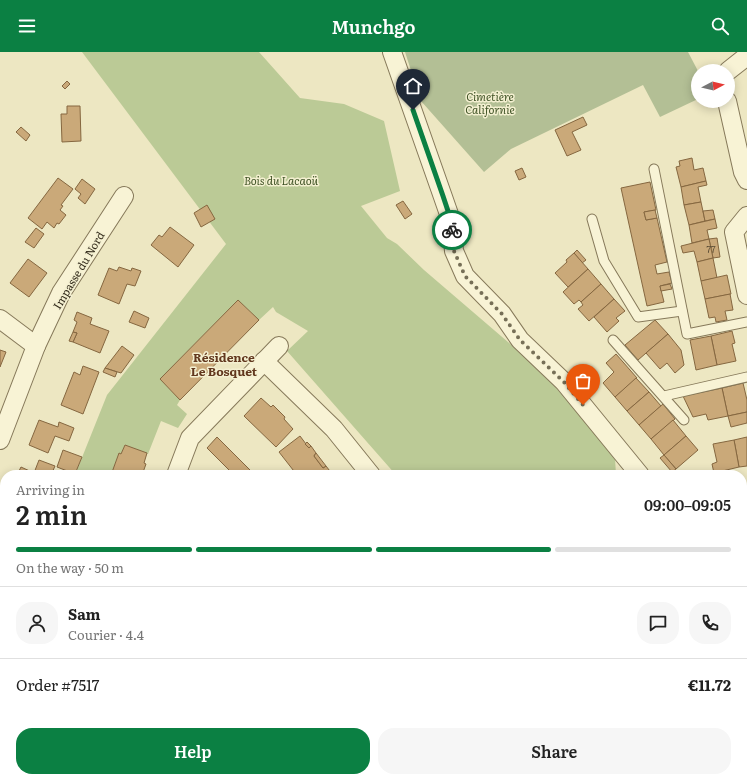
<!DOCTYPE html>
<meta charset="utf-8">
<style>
:root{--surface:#fff;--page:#f6f6f6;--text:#222;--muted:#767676;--line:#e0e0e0;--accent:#0b8043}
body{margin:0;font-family:Literata,serif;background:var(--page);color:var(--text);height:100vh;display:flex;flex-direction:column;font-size:15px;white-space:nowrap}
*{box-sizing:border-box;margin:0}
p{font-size:13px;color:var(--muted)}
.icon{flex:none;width:22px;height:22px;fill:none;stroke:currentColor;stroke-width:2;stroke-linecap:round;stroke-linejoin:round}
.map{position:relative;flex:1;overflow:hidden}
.sheet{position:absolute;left:0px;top:418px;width:747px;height:312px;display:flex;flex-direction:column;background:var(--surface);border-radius:16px 16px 0 0;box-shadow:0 2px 10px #0003}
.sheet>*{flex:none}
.needle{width:26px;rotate:83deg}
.controls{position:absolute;left:691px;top:12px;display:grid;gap:8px}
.controls a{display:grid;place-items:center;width:44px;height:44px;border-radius:50%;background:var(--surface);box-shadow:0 2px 10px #0003;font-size:20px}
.pin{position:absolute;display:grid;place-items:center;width:34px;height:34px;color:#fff;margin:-41px -17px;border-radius:50% 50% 50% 0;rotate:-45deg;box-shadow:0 0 4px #0007}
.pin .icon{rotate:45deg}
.courier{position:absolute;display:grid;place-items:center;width:40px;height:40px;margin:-20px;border:3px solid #0b8043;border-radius:50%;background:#fff;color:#222;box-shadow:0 1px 5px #0007}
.overview em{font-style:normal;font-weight:600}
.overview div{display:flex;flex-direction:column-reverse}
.overview{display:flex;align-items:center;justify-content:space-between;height:68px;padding:0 16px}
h1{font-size:26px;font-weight:600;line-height:30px}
.bar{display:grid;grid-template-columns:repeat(4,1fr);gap:6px 4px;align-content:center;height:48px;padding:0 16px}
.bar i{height:5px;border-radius:3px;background:var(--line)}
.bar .selected{background:var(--accent)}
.bar p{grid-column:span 4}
.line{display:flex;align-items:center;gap:10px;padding:0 16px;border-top:1px solid var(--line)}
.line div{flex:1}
.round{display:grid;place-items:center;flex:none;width:42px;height:42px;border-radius:16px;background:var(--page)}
.action{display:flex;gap:8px;margin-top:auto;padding:8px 16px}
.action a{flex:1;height:46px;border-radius:16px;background:var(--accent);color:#fff;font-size:16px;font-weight:600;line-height:46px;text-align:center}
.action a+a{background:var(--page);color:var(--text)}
header{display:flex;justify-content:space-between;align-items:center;height:52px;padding:0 16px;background:var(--accent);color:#fff;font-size:18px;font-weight:600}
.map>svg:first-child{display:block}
</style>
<header><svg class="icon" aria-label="menu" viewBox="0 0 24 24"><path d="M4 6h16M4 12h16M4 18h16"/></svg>Munchgo<svg class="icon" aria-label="search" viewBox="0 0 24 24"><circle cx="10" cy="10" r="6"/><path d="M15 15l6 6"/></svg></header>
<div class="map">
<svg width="747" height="730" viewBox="0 0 747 730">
<rect width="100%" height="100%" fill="#ede7c2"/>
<g fill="#bbca96">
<path d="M82,0H259L300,46L344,52L384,69L400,139L361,154L387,186L397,192L424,218L529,308L573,353L615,406L616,423H396L287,299L308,279L276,260L273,255L259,268L238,248L160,327L180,348L177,353L187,362L178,376L161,369L148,402L125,393L121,402L119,401L111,423H75L107,343L226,192Z"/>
<path d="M747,486V510L742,502V487Z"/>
<path d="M5,601V626L0,625V614Z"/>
<path d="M742,618L747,630V658L742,663Z"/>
<path d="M320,725H389V730H355L347,726C333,730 334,730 320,725Z"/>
</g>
<path fill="#b3bf95" d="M405,0H688L698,19V47L660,65L643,33L511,97L484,120L421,49Z"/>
<g fill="#caa979" stroke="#856740">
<path d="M67,29L70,32L65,37L62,34Z"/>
<path d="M67,54H80L81,89L62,90L61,62H67Z"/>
<path d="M583,65L587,73L572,80L581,98L567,104L555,78Z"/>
<path d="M21,75L30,83L26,89L16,80Z"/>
<path d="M692,106L694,118L703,116L706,129L681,135L676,115L680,114L679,109Z"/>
<path d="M522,116L526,125L519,128L515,119Z"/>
<path d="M58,126L73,137L61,153L63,154L60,158L66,163L59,172L57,171L54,176L47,170L42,177L28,166Z"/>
<path d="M82,127L95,137L85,152L78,146L81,142L75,137Z"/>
<path d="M706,129L707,133L698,135L701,150L684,153L681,135Z"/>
<path d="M650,130L656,158L644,160L646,168L657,166L667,210L655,213L657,222L669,220L672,231L660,234L664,250L647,254L621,136Z"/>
<path d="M403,149L412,162L405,167L396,153Z"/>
<path d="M701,150L705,169L689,173L684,153Z"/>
<path d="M207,153L215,167L201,175L194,161Z"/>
<path d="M655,158L657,166L646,168L644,160Z"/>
<path d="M713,158L715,167L705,169L703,159Z"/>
<path d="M715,167L717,176L707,178L709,187L692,191L689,173Z"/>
<path d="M170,175L194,193L178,215L151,193L159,183L162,185Z"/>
<path d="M36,176L44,182L34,196L25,190Z"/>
<path d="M717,186L720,205L713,206L709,187Z"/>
<path d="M709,187L713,206L697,210L694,199L683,201L681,194Z"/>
<path d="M577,198L586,208L582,211L574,201Z"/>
<path d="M574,201L588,217L568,235L555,221L567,210L566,208Z"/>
<path d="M713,206L717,226L701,229L697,210Z"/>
<path d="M28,207L47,221L29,245L10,231Z"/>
<path d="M119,215L131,219L132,216L141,219L135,234L127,232L119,252L98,243L109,216L117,219Z"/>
<path d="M588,217L601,232L581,250L579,248L574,252L563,240Z"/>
<path d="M727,223L731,242L705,247L701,229Z"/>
<path d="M601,232L614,247L589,269L578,257L583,253L581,250Z"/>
<path d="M670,232L672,237L661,239L660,234Z"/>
<path d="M730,242L733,258L725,259L727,268L716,270L715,265L709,266L705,247Z"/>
<path d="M614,247L625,259L616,266L619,269L607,280L594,265Z"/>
<path d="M238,248L259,268L180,348L160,327Z"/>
<path d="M134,259L149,266L145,276L129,270Z"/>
<path d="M77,260L92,266L90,272L109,279L100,301L73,290L77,281L73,280L77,270L74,268Z"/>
<path d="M655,268L668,282L638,308L625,293Z"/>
<path d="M732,279L735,291L732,292L736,309L717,313L711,284Z"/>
<path d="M73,280L77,281L73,290L69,289Z"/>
<path d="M668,282L681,298L684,313L675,321L667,311L660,317L646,301Z"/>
<path d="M711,284L717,313L696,318L690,288Z"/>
<path d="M122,294L134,303L121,321L105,316Z"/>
<path d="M0,298L6,300L0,315Z"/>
<path d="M616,302L637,326L615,345L603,331L614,320L606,311Z"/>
<path d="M83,314L99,320L83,362L61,353L74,320L80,323Z"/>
<path d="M105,316L117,320L115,325L103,320Z"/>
<path d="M636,326L649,340L627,359L615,345Z"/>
<path d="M743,331L747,348V360L728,364L722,336Z"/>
<path d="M722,336L728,364L708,368L706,362L693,365L683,344Z"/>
<path d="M649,340L661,354L639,373L627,359Z"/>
<path d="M261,346L271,355L273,353L285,365L284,367L293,377L276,395L244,364Z"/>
<path d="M663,352L675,367L651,387L639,373Z"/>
<path d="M747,360V371L731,375L728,364Z"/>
<path d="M39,368L58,375L59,370L74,376L69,389L55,384L48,401L29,393Z"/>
<path d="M673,368L686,384L664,403L651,387Z"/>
<path d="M300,384L309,396L311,394L316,401L314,404L323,416L326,414L333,423H297L279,400Z"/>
<path d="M686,384L698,398L676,417L664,403Z"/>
<path d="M217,385L255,423H234L207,396Z"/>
<path d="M747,385V414L739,415L734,388Z"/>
<path d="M734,388L739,415L714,421L712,412L717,410L713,392Z"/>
<path d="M307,390L311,394L309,396L305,392Z"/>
<path d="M125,393L147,401L144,411L146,412L142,423H111L119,401L121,402Z"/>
<path d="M63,398L82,405L75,422L57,415Z"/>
<path d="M316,401L326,414L323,416L314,404Z"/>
<path d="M664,403L676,417L672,420L660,406Z"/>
<path d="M39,408L55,414L51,423H17L21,415L34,421Z"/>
<path d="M745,440L747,449V467L742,469V441Z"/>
<path d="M2,459L5,461V496L0,494L2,489L0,488V464Z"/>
<path d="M0,505L5,507V513L2,512L1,517L5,519V546L0,544Z"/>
<path d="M0,592L5,594V601L0,614Z"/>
<path d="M747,660V693L742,689V666Z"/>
<path d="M17,725H26L35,728V730H15Z"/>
<path d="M26,725H61L60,730H44Z"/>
<path d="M244,725H282L299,730H243Z"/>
<path d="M450,725H467L485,730H449Z"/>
<path d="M659,725H682L680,730H670Z"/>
<path d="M682,725H689L687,730H680Z"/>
<path d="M693,725L705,726V725H722L734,730H691Z"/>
</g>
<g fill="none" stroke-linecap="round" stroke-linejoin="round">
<defs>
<g id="lane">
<path d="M654,117L687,282L747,270"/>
<path d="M592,167L604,209L638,265L682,259"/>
<path d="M613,288L684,368"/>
<path d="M664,344L747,325"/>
<path d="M206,725L205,726L220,730"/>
</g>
<g id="street">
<path d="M392,0L443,145L451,168L454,199L465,224L502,262L520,288L564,330L640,423"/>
<path d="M728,19L747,4"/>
<path d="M727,49L743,120L747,128"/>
<path d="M747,164L734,180L747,243"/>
<path d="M0,267L36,294L0,388"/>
<path d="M36,294L61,241L124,144"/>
<path d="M264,309L334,377L371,423"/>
<path d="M176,423L190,386L279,294"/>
<path d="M742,555L747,562"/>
<path d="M0,647L5,648"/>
<path d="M553,725L565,730"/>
<path d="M78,730L80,725"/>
<path d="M401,730L402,725"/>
</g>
</defs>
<use href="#lane" stroke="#86795a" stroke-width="11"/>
<use href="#street" stroke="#86795a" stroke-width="20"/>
<use href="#lane" stroke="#f8f3d5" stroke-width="9"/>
<use href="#street" stroke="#f8f3d5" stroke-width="18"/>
</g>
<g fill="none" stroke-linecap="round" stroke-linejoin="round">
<path stroke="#766f57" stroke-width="4" stroke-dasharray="0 7.2" d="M452,178L454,199L465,224L502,262L520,288L564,330L583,353"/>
<path stroke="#0b8043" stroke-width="5" d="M413,58L443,144L451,168L452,178"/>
</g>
<g text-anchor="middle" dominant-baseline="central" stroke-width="3" stroke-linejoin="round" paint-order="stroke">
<g font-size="9" fill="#5b4d35">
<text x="711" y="197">77</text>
</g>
<g font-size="11" font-style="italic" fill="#3f5225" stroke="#f4f0d1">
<text x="490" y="44">Cimetière<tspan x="490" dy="13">Californie</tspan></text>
<text x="281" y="128">Bois du Lacaoü</text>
</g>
<g font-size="11" fill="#362e1e" stroke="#f4f0d1">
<text transform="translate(78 218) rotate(-59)">Impasse du Nord</text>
</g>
<g font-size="12" font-weight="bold" fill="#62381e" stroke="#f4f0d1">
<text x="224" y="305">Résidence<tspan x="224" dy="14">Le Bosquet</tspan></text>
</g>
</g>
</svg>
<div class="controls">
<a><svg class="needle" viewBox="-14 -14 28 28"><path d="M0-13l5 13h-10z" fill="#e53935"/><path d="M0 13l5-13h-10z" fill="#767676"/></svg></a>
</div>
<div class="pin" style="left:583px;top:353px;background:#ea580c"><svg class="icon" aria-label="bag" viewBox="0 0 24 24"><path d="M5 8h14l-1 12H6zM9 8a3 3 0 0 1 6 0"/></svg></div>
<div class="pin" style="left:413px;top:58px;background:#1f2937"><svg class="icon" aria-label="home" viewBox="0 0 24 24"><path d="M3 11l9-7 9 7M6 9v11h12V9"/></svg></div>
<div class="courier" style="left:452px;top:178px"><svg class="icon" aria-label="bike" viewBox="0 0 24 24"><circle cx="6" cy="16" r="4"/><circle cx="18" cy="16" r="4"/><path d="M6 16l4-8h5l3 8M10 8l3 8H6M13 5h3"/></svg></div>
<section class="sheet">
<div class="overview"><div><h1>2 min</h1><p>Arriving in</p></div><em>09:00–09:05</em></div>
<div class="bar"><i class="selected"></i><i class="selected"></i><i class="selected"></i><i></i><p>On the way · 50 m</p></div>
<div class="line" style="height:72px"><a class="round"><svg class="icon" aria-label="person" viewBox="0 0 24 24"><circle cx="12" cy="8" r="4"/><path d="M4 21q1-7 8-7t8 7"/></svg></a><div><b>Sam</b><p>Courier · 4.4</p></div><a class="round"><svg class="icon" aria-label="chat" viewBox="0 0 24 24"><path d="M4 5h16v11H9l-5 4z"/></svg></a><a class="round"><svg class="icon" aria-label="phone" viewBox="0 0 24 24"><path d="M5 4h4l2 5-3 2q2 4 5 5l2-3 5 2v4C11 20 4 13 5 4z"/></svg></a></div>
<div class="line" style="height:52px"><div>Order #7517</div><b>€11.72</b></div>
<div class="action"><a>Help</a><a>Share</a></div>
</section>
</div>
